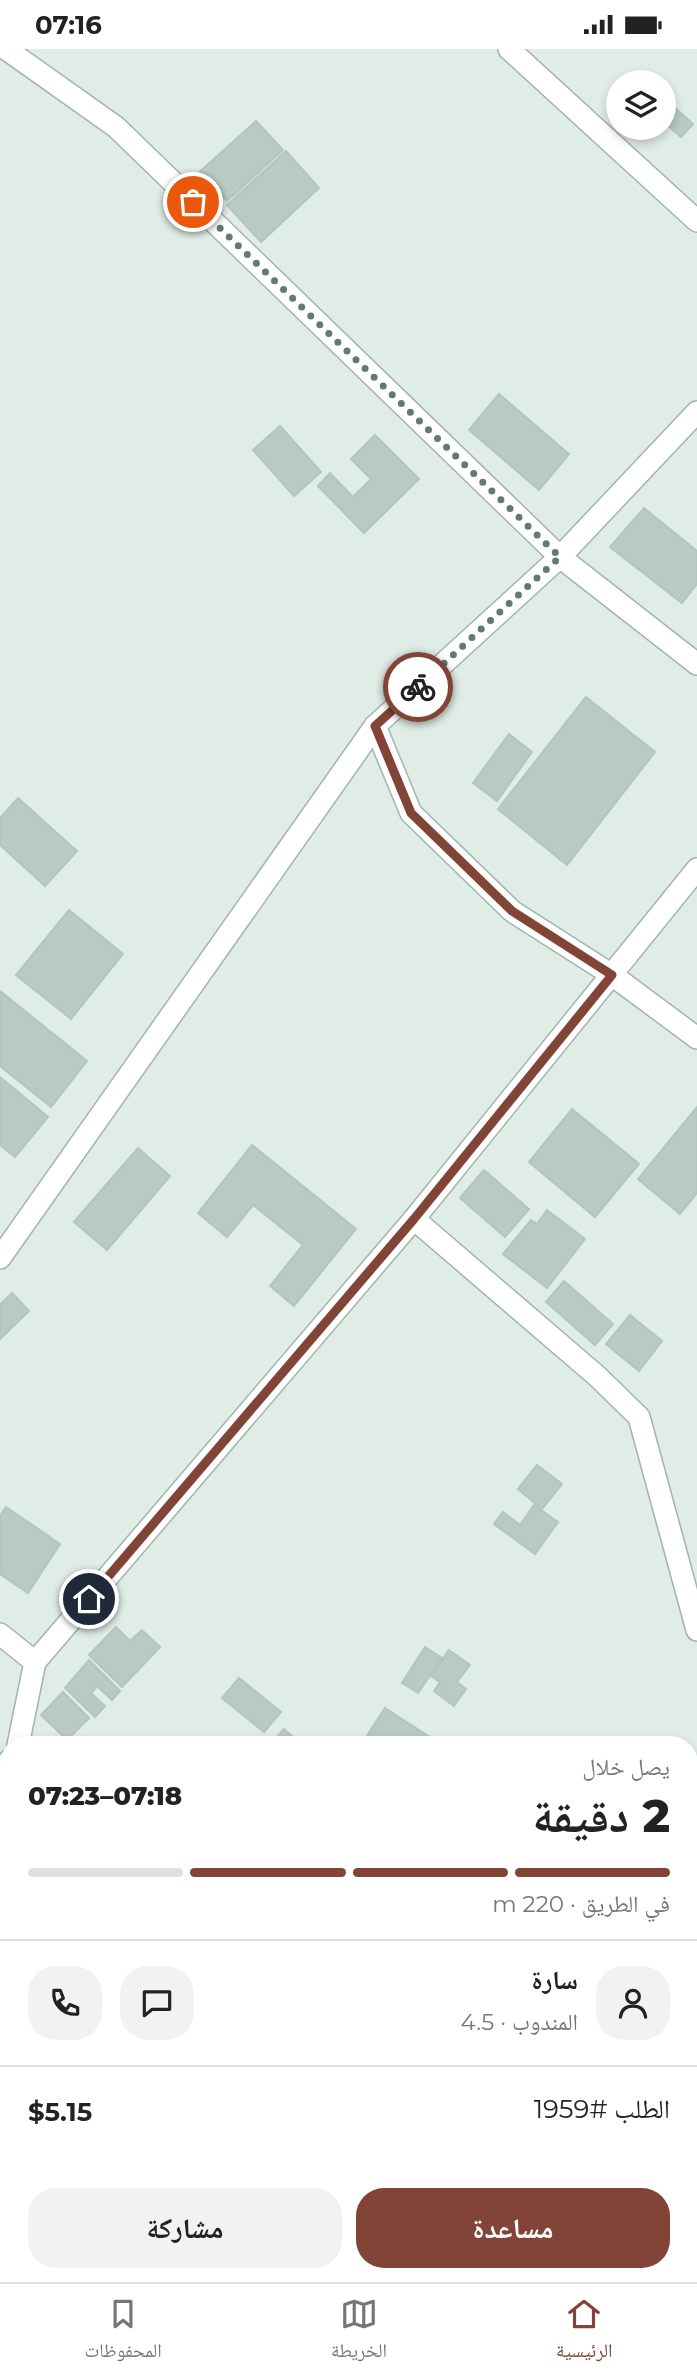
<!DOCTYPE html>
<html lang="ar">
<meta charset="utf-8">
<style>
:root{--surface:#fff;--page:#f2f2f2;--text:#222;--muted:#767676;--line:#e0e0e0;--accent:#834438}
body{margin:0;font-family:Montserrat,"Noto Naskh Arabic",sans-serif;background:var(--page);color:var(--text);direction:rtl;height:100vh;display:flex;flex-direction:column;font-size:26px;white-space:nowrap}
*{box-sizing:border-box;margin:0}
p{font-size:23px;color:var(--muted)}
.icon{flex:none;width:38px;height:38px;fill:none;stroke:currentColor;stroke-width:2;stroke-linecap:round;stroke-linejoin:round}
.map{position:relative;flex:1;overflow:hidden;direction:ltr}
.drawer{position:absolute;left:0px;top:1687px;width:698px;height:546px;display:flex;flex-direction:column;background:var(--surface);border-radius:28px 28px 0 0;box-shadow:0 4px 10px #0003;direction:rtl}
.drawer>*{flex:none}
.controls{position:absolute;left:606px;top:21px;display:grid;gap:14px}
.controls a{display:grid;place-items:center;width:70px;height:70px;border-radius:50%;background:var(--surface);box-shadow:0 4px 10px #0003;font-size:35px}
.pin{position:absolute;display:grid;place-items:center;width:60px;height:60px;color:#fff;margin:-30px;border:4px solid #fff;border-radius:50%;box-shadow:0 2px 7px #0007}
.courier{position:absolute;display:grid;place-items:center;width:70px;height:70px;margin:-35px;border:5px solid #834438;border-radius:50%;background:#fff;color:#222;box-shadow:0 2px 9px #0007}
.headline em{font-style:normal;font-weight:800}
.headline div{display:flex;flex-direction:column-reverse}
.headline{display:flex;align-items:center;justify-content:space-between;height:119px;padding:0 28px}
h1{font-size:46px;font-weight:800;line-height:52px}
.bar{display:grid;grid-template-columns:repeat(4,1fr);gap:10px 7px;align-content:center;height:84px;padding:0 28px}
.bar i{height:9px;border-radius:5px;background:var(--line)}
.bar .selected{background:var(--accent)}
.bar p{grid-column:span 4}
.line{display:flex;align-items:center;gap:18px;padding:0 28px;border-top:2px solid var(--line)}
.line div{flex:1}
.round{display:grid;place-items:center;flex:none;width:74px;height:74px;border-radius:28px;background:var(--page)}
.button{display:flex;gap:14px;margin-top:auto;padding:14px 28px}
.button a{flex:1;height:80px;border-radius:28px;background:var(--accent);color:#fff;font-size:28px;font-weight:800;line-height:80px;text-align:center}
.button a+a{background:var(--page);color:var(--text)}
.status{display:flex;justify-content:space-between;align-items:center;height:49px;padding:0 35px;background:var(--surface);direction:ltr}
.status svg{height:19px;fill:currentColor}
.tab-bar{display:flex;justify-content:space-around;align-items:center;height:98px;border-top:2px solid var(--line);background:var(--surface);font-size:19px;color:var(--muted)}
.tab-bar a{display:grid;justify-items:center;gap:4px}
.tab-bar .selected{color:var(--accent)}
.map>svg:first-child{display:block}
</style>
<div class="status"><b>07:16</b><svg viewBox="0 0 49 12"><path d="M0 12V9h3v3zM5 12V6h3v6zM10 12V3h3v9zM15 12V0h3v12zM26 1h20v11H26zM47 4h2v5h-2z"/></svg></div>
<div class="map">
<svg width="697" height="2233" viewBox="0 0 697 2233">
<rect width="100%" height="100%" fill="#e0ece6"/>
<g fill="#b8cac1" stroke="#b2c6bc" stroke-width="2">
<path d="M636,24L646,33H628Z"/>
<path d="M663,48L693,75L681,88L663,72Z"/>
<path d="M256,72L283,101L227,152L221,145L217,150L196,126Z"/>
<path d="M286,102L319,139L261,193L227,156Z"/>
<path d="M499,345L569,405L539,441L469,381Z"/>
<path d="M280,377L321,423L294,447L253,401Z"/>
<path d="M375,386L419,430L364,484L318,437L330,424L353,448L371,430L351,410Z"/>
<path d="M644,459L697,502V535L682,554L610,498Z"/>
<path d="M586,648L655,703L567,816L498,760Z"/>
<path d="M509,685L532,703L497,752L473,734Z"/>
<path d="M18,749L77,802L45,837L0,796V769Z"/>
<path d="M69,861L123,905L71,970L16,926Z"/>
<path d="M0,942L87,1012L51,1058L0,1017Z"/>
<path d="M0,1028L48,1068L15,1108L0,1096Z"/>
<path d="M697,1058V1144L680,1165L638,1130Z"/>
<path d="M572,1060L639,1115L595,1168L529,1113Z"/>
<path d="M252,1096L356,1180L294,1257L270,1237L303,1196L253,1156L227,1188L198,1164Z"/>
<path d="M138,1099L170,1127L107,1201L74,1173Z"/>
<path d="M484,1121L529,1160L505,1188L460,1149Z"/>
<path d="M547,1161L585,1190L547,1239L503,1205L531,1171L537,1175Z"/>
<path d="M564,1232L613,1275L595,1296L546,1253Z"/>
<path d="M12,1244L29,1262L0,1290V1256Z"/>
<path d="M630,1266L662,1292L639,1322L606,1295Z"/>
<path d="M537,1416L562,1435L542,1460L518,1440Z"/>
<path d="M534,1456L558,1473L535,1505L494,1475L503,1463L520,1476Z"/>
<path d="M6,1458L60,1495L28,1544L0,1525V1467Z"/>
<path d="M116,1578L130,1592L142,1581L160,1598L122,1638L89,1606Z"/>
<path d="M425,1598L442,1609L418,1644L402,1634Z"/>
<path d="M449,1601L470,1616L457,1633L466,1640L454,1657L434,1642L440,1633L431,1627Z"/>
<path d="M89,1611L120,1642L112,1651L97,1637L91,1644L105,1657L95,1668L65,1639Z"/>
<path d="M239,1629L281,1663L264,1683L222,1649Z"/>
<path d="M63,1643L89,1669L67,1691L41,1666Z"/>
<path d="M385,1659L433,1690L430,1696H411L404,1691L401,1696H361Z"/>
<path d="M284,1680L302,1696H270Z"/>
<path d="M9,1809V1865L0,1859V1820Z"/>
<path d="M82,2224H91L109,2233H77Z"/>
<path d="M474,2224H572L579,2233H482Z"/>
<path d="M590,2224H618L607,2233H597Z"/>
<path d="M625,2224H644L651,2233H620L618,2230Z"/>
</g>
<g fill="none" stroke-linecap="round" stroke-linejoin="round">
<defs>
<g id="minor">
<path d="M6,0L116,78L560,508L697,615"/>
<path d="M509,0L697,172"/>
<path d="M375,677L411,764L512,862L612,926L697,989"/>
<path d="M414,1170L597,1327L639,1368L697,1581"/>
<path d="M0,1209L375,677L560,508L697,363"/>
<path d="M0,1585L35,1613L18,1696"/>
<path d="M35,1613L414,1170L697,820"/>
<path d="M0,1723L9,1712"/>
<path d="M690,1727L697,1723"/>
<path d="M690,2006H697"/>
<path d="M0,2013L9,2020"/>
<path d="M690,2094L697,2108"/>
<path d="M301,2233L312,2224"/>
</g>
</defs>
<use href="#minor" stroke="#a3b4ad" stroke-width="24"/>
<use href="#minor" stroke="#fff" stroke-width="21"/>
</g>
<g fill="none" stroke-linecap="round" stroke-linejoin="round">
<path stroke="#637a72" stroke-width="7" stroke-dasharray="0 12.6" d="M193,153L560,508L418,638"/>
<path stroke="#834438" stroke-width="9" d="M89,1550L414,1170L612,926L512,862L411,764L375,677L418,638"/>
</g>
</svg>
<div class="controls">
<a><svg class="icon" aria-label="layers" viewBox="0 0 24 24"><path d="M12 4l9 5-9 5-9-5zM3 14l9 5 9-5"/></svg></a>
</div>
<div class="pin" style="left:193px;top:153px;background:#ea580c"><svg class="icon" aria-label="bag" viewBox="0 0 24 24"><path d="M5 8h14l-1 12H6zM9 8a3 3 0 0 1 6 0"/></svg></div>
<div class="pin" style="left:89px;top:1550px;background:#1f2937"><svg class="icon" aria-label="home" viewBox="0 0 24 24"><path d="M3 11l9-7 9 7M6 9v11h12V9"/></svg></div>
<div class="courier" style="left:418px;top:638px"><svg class="icon" aria-label="bike" viewBox="0 0 24 24"><circle cx="6" cy="16" r="4"/><circle cx="18" cy="16" r="4"/><path d="M6 16l4-8h5l3 8M10 8l3 8H6M13 5h3"/></svg></div>
<section class="drawer">
<div class="headline"><div><h1>2 دقيقة</h1><p>يصل خلال</p></div><em>07:18–07:23</em></div>
<div class="bar"><i class="selected"></i><i class="selected"></i><i class="selected"></i><i></i><p>في الطريق · 220 m</p></div>
<div class="line" style="height:126px"><a class="round"><svg class="icon" aria-label="person" viewBox="0 0 24 24"><circle cx="12" cy="8" r="4"/><path d="M4 21q1-7 8-7t8 7"/></svg></a><div><b>سارة</b><p>المندوب · 4.5</p></div><a class="round"><svg class="icon" aria-label="chat" viewBox="0 0 24 24"><path d="M4 5h16v11H9l-5 4z"/></svg></a><a class="round"><svg class="icon" aria-label="phone" viewBox="0 0 24 24"><path d="M5 4h4l2 5-3 2q2 4 5 5l2-3 5 2v4C11 20 4 13 5 4z"/></svg></a></div>
<div class="line" style="height:91px"><div>الطلب #1959</div><b>$5.15</b></div>
<div class="button"><a>مساعدة</a><a>مشاركة</a></div>
</section>
</div>
<nav class="tab-bar">
<a class="selected"><svg class="icon" aria-label="home" viewBox="0 0 24 24"><path d="M3 11l9-7 9 7M6 9v11h12V9"/></svg>الرئيسية</a>
<a><svg class="icon" aria-label="map" viewBox="0 0 24 24"><path d="M3 6l6-2 6 2 6-2v14l-6 2-6-2-6 2zM9 4v14M15 6v14"/></svg>الخريطة</a>
<a><svg class="icon" aria-label="saved" viewBox="0 0 24 24"><path d="M7 4h10v16l-5-4-5 4z"/></svg>المحفوظات</a>
</nav>
